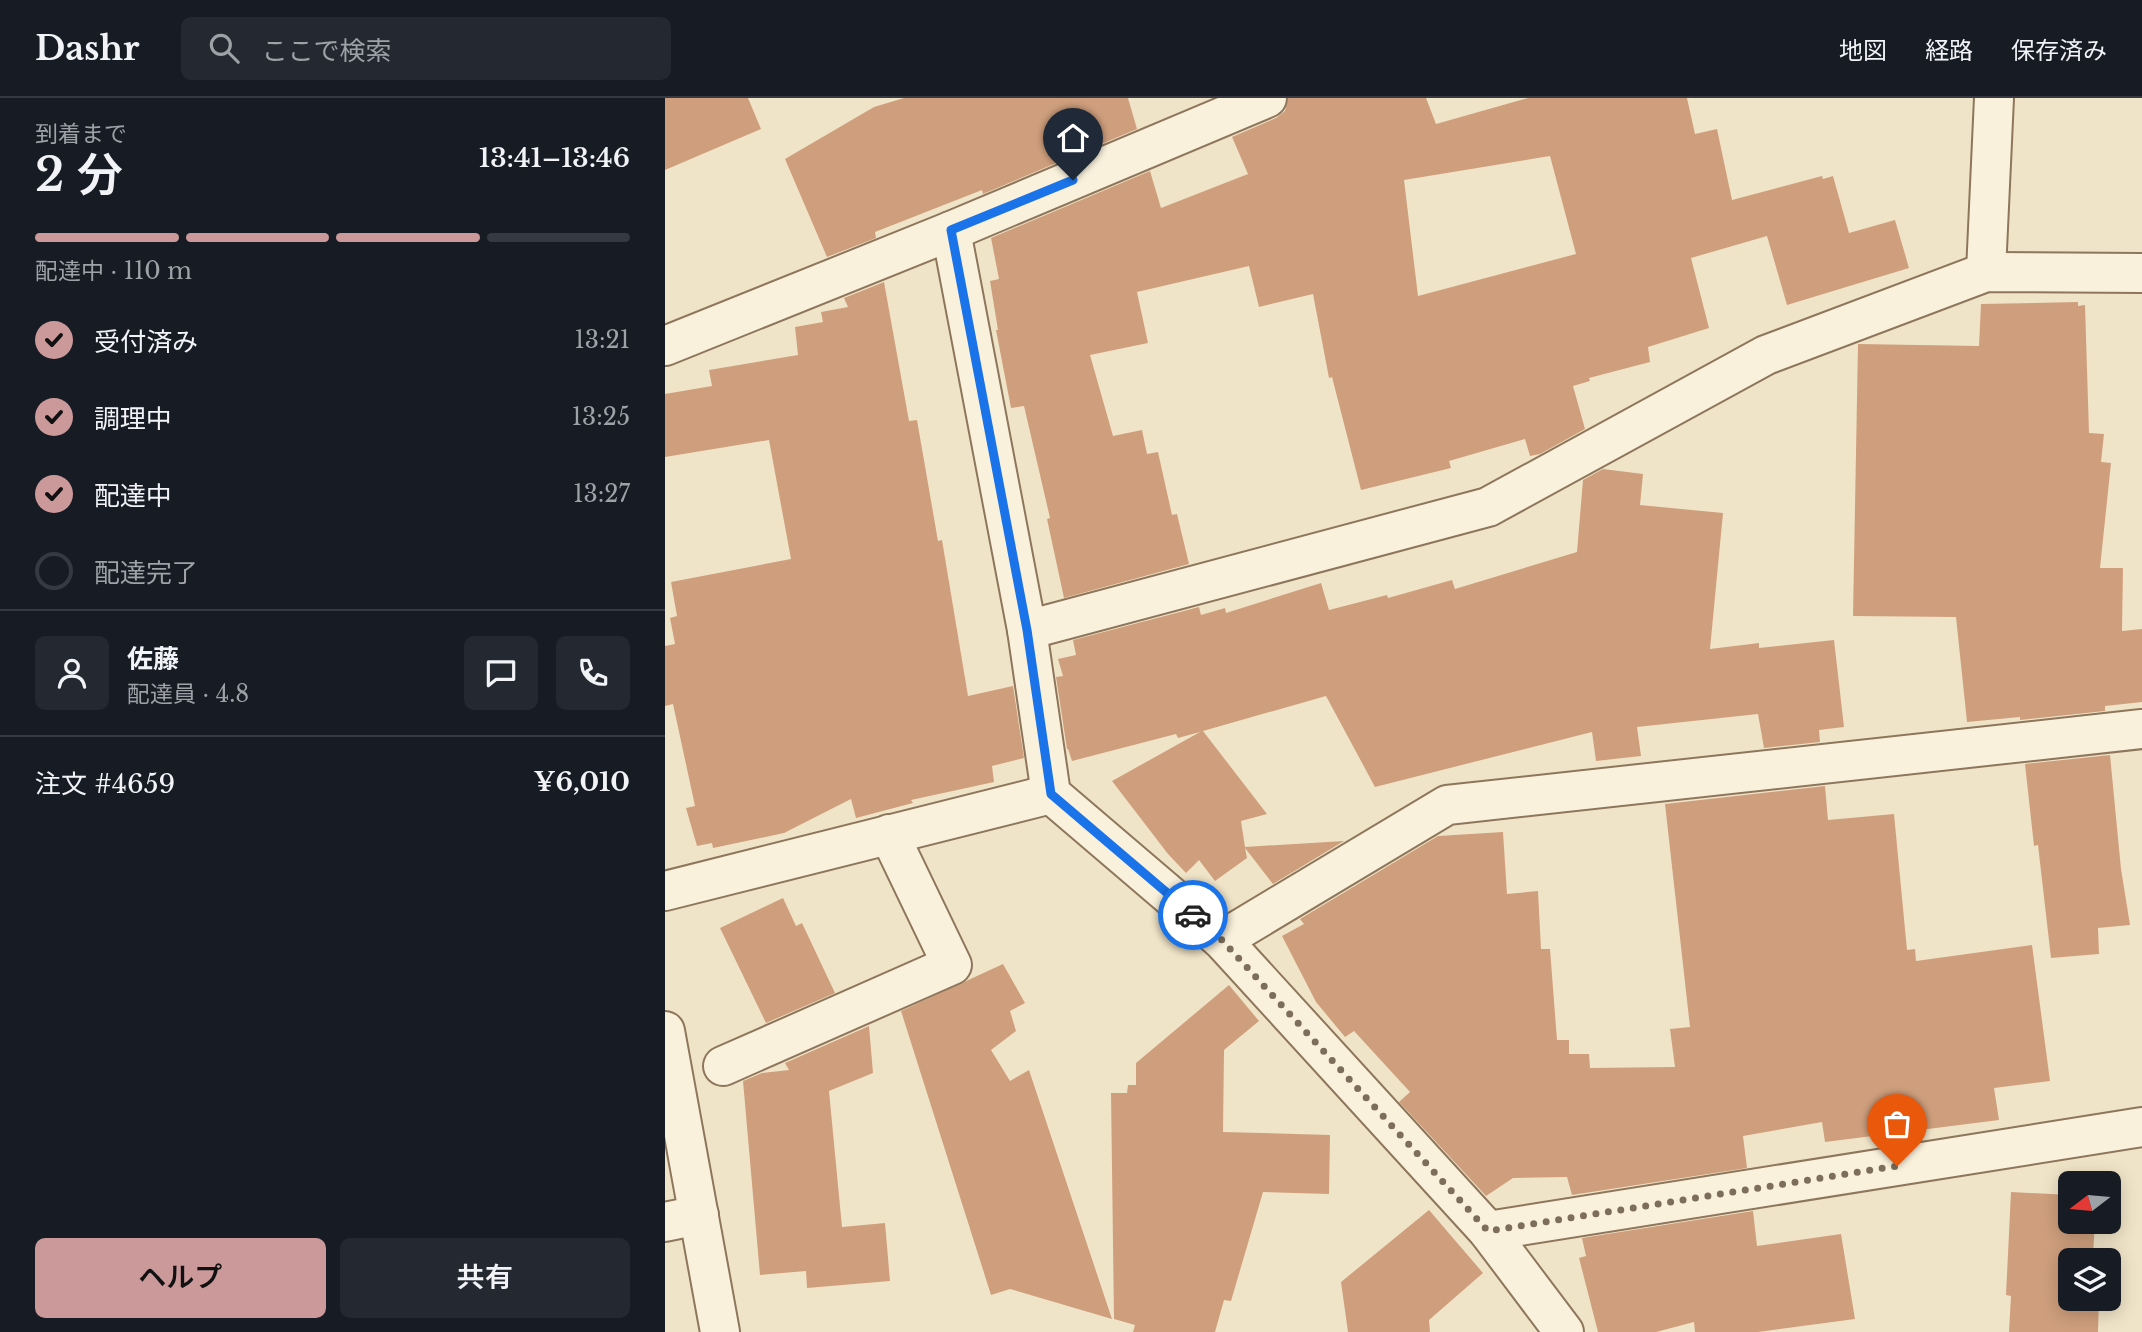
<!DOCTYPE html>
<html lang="ja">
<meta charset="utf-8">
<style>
:root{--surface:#171b24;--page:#242831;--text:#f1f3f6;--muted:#9ea1a6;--line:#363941;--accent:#cc999b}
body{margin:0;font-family:"Libre Baskerville","Noto Sans JP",serif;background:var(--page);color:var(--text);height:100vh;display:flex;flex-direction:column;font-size:26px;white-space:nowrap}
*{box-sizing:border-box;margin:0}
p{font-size:23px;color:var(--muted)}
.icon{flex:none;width:38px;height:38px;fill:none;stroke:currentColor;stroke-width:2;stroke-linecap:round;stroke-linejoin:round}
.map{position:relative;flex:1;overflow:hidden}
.drawer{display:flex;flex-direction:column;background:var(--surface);width:665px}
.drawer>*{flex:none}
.needle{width:46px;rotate:254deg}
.buttons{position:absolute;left:1393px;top:1073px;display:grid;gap:14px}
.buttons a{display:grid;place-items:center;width:63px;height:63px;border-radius:10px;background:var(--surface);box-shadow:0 4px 18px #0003;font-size:35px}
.pin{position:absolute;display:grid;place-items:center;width:60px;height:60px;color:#fff;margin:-72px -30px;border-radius:50% 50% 50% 0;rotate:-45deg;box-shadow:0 0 7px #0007}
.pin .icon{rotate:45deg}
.courier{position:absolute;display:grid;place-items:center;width:70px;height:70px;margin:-35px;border:5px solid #1a73e8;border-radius:50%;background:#fff;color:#222;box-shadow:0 2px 9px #0007}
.headline em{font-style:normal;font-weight:600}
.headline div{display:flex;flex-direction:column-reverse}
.headline{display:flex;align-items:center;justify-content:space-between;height:119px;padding:0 35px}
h1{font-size:46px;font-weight:600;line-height:52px}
.bar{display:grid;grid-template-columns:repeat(4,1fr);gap:10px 7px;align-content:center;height:84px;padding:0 35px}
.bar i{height:9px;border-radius:5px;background:var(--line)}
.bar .on{background:var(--accent)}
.bar p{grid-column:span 4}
.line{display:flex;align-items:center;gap:18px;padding:0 35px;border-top:2px solid var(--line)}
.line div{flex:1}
.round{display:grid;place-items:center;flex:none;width:74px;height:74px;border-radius:10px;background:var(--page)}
ol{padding:0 35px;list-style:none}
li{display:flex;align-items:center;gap:21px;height:77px}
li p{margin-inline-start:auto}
li .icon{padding:7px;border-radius:50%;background:var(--accent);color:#111;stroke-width:4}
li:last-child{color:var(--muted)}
li i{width:38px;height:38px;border:4px solid var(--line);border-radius:50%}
.primary-button{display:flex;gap:14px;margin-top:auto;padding:14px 35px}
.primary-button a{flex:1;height:80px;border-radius:10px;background:var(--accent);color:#111;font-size:28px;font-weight:600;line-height:80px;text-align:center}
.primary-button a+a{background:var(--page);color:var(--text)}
header{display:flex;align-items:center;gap:42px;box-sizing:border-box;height:98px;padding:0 35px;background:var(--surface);border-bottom:2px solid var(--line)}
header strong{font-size:33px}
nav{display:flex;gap:38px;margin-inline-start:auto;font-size:24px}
.search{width:490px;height:63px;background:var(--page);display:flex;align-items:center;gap:18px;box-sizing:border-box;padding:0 24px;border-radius:10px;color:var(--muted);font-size:26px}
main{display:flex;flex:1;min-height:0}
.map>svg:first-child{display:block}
</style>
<header>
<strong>Dashr</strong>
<div class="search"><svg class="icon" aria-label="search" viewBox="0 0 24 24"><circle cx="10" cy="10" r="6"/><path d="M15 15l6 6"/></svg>ここで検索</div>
<nav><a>地図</a><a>経路</a><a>保存済み</a></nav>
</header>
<main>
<section class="drawer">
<div class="headline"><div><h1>2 分</h1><p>到着まで</p></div><em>13:41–13:46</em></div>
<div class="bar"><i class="on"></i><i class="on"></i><i class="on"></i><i></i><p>配達中 · 110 m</p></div>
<ol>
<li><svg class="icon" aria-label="check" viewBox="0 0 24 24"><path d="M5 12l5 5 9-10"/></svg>受付済み<p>13:21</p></li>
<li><svg class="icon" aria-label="check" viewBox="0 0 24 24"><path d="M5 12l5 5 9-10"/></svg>調理中<p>13:25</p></li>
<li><svg class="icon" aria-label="check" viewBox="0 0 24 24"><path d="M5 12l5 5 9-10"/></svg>配達中<p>13:27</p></li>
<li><i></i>配達完了</li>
</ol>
<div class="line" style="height:126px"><a class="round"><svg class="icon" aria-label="person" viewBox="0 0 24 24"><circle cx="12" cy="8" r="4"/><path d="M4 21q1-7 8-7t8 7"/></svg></a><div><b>佐藤</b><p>配達員 · 4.8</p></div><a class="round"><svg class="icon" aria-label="chat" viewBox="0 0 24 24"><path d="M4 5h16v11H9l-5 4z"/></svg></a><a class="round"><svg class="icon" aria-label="phone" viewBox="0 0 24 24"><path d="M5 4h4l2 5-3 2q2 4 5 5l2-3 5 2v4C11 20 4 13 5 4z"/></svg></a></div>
<div class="line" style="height:91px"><div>注文 #4659</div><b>¥6,010</b></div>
<div class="primary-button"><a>ヘルプ</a><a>共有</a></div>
</section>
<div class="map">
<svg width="1477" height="1234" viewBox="0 0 1477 1234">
<rect width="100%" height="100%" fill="#f0e4c8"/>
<g fill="#cf9f7d" fill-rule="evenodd">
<path d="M0,0H83L96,31L0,72Z"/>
<path d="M239,0H463L472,31L318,96L317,92L210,134L211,140L162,159L120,61L209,9Z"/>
<path d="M623,0H761L771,26L863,0H1022L1030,36L1052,31L1067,102L1157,78L1158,81L1168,78L1184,135L1230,122L1244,170L1122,207L1102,138L1026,160L1044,230L983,249L985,264L924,280L925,283L908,288L920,331L875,356L865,358L860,341L784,363L786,370L696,392L667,279L664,280L648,196L594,209L584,168L472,194L483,245L425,257L448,338L477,332L482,356L493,354L507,417L512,416L524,466L399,500L382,421L385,420L359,308L346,310L331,232H333L325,183L334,181L326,140L485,73L496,110L583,76L567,39L611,20L620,13ZM885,58L911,156L753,198L739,82Z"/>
<path d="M219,184L244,323L252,322L273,443L277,442L303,598L348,588L359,660L327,668L329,684L246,702L248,705L191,720L186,701L119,735L48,750L47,745L32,748L21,710L30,708L8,606L0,608V548L10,546L5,520L12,518L6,484L126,461L104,342L0,359V296L47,288L44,272L133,257L130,229L158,224L156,214L183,209L179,200Z"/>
<path d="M1413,204V208L1420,207L1424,335L1439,336L1436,364L1446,365L1435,470H1458L1457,533L1477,531V604L1440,608V613L1355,622V619L1302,624L1291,519L1188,518L1193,246L1314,248L1316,206Z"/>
<path d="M938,371L978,376L975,407L1058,415L1045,551L1094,545V550L1169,542L1179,629L1154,632L1155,644L1099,650L1093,616L972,629L976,658L931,663L927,634L710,689L661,598L538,633L602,716L576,723L580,749L679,743L608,786L580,750L582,760L550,783L534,762L521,775L503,756L447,683L535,634L513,640L511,636L407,663L403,651H402L391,579L398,578L393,561L411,557L408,542L534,509L536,517L560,510L561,515L656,485L664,512L722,497L723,500L787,482L790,491L912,454L918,382Z"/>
<path d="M1445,657L1456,771L1465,827L1433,830L1434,856L1386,860L1373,747L1369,748L1360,666Z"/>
<path d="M1160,688L1163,722L1229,716L1242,852L1250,851L1251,863L1367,847L1385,983L1329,990L1334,1022L1160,1044L1157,1024L1078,1038L1082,1070L907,1097L902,1079L848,1080L821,1098L734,1004L745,994L689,933L680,939L651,904L617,838L639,826L635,821L773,738L838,734L842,796L873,793L876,851H885L892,942H904V956H924L925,970L1010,969L1005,931L1025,929L1000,706Z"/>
<path d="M118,800L131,828L137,825L170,895L101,925L55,830Z"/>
<path d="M338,866L360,905L345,913L351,933L326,952L345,983L364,972L447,1221L345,1191L326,1197L236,913Z"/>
<path d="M564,887L594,923L559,952L558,1034L665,1037L664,1096L598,1094L566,1203L559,1202L550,1234H468L470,1227L449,1221L446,995H462L463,987H471V965Z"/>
<path d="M204,928L208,975L164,993L177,1129L220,1125L225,1183L142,1190L141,1173L95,1177L78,983L97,975L124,972L120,965Z"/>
<path d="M1346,1094L1405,1097V1124H1430L1428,1157L1436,1158V1162H1405V1200H1434L1433,1234H1344L1346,1198L1341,1197Z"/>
<path d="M764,1112L818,1175L764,1222L765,1234H683L676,1184Z"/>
<path d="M1088,1113L1092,1148L1176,1136L1190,1221L1093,1234H1030L1029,1224L991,1234H933L914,1160L921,1158L917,1140Z"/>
</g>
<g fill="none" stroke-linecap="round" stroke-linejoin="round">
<defs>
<g id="minor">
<path d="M286,133L362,532L386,696L557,842L823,1133L899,1234"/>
<path d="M1321,174L1329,0"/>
<path d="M0,248L286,133L602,0"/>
<path d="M362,532L823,409L1101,257L1321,174L1477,175"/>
<path d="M0,793L386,696"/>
<path d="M557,842L782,707L1477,631"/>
<path d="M0,933L55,1234"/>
<path d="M58,968L287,867L224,736"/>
<path d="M0,1124L34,1117"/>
<path d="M823,1133L1477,1029"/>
</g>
</defs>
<use href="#minor" stroke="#8d765c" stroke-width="42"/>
<use href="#minor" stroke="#faf1dc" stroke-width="38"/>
</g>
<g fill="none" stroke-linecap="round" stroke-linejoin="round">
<path stroke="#7c6e5b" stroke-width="7" stroke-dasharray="0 12.6" d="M528,817L557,842L823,1133L1232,1068"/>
<path stroke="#1a73e8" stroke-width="9" d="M408,82L286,132L362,532L386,696L528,817"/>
</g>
</svg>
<div class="buttons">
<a><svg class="needle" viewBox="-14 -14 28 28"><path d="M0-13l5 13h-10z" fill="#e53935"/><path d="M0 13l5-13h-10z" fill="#9ea1a6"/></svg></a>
<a><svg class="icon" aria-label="layers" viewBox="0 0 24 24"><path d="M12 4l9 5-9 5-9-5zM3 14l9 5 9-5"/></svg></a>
</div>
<div class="pin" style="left:1232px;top:1068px;background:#ea580c"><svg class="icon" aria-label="bag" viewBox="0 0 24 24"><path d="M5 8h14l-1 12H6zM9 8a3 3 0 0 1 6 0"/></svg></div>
<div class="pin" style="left:408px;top:82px;background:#1f2937"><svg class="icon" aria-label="home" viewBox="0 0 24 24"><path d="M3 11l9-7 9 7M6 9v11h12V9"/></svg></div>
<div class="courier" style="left:528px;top:817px"><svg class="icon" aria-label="car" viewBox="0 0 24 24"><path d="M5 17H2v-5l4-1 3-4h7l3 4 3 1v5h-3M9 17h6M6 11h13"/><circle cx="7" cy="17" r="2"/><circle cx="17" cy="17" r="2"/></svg></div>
</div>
</main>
